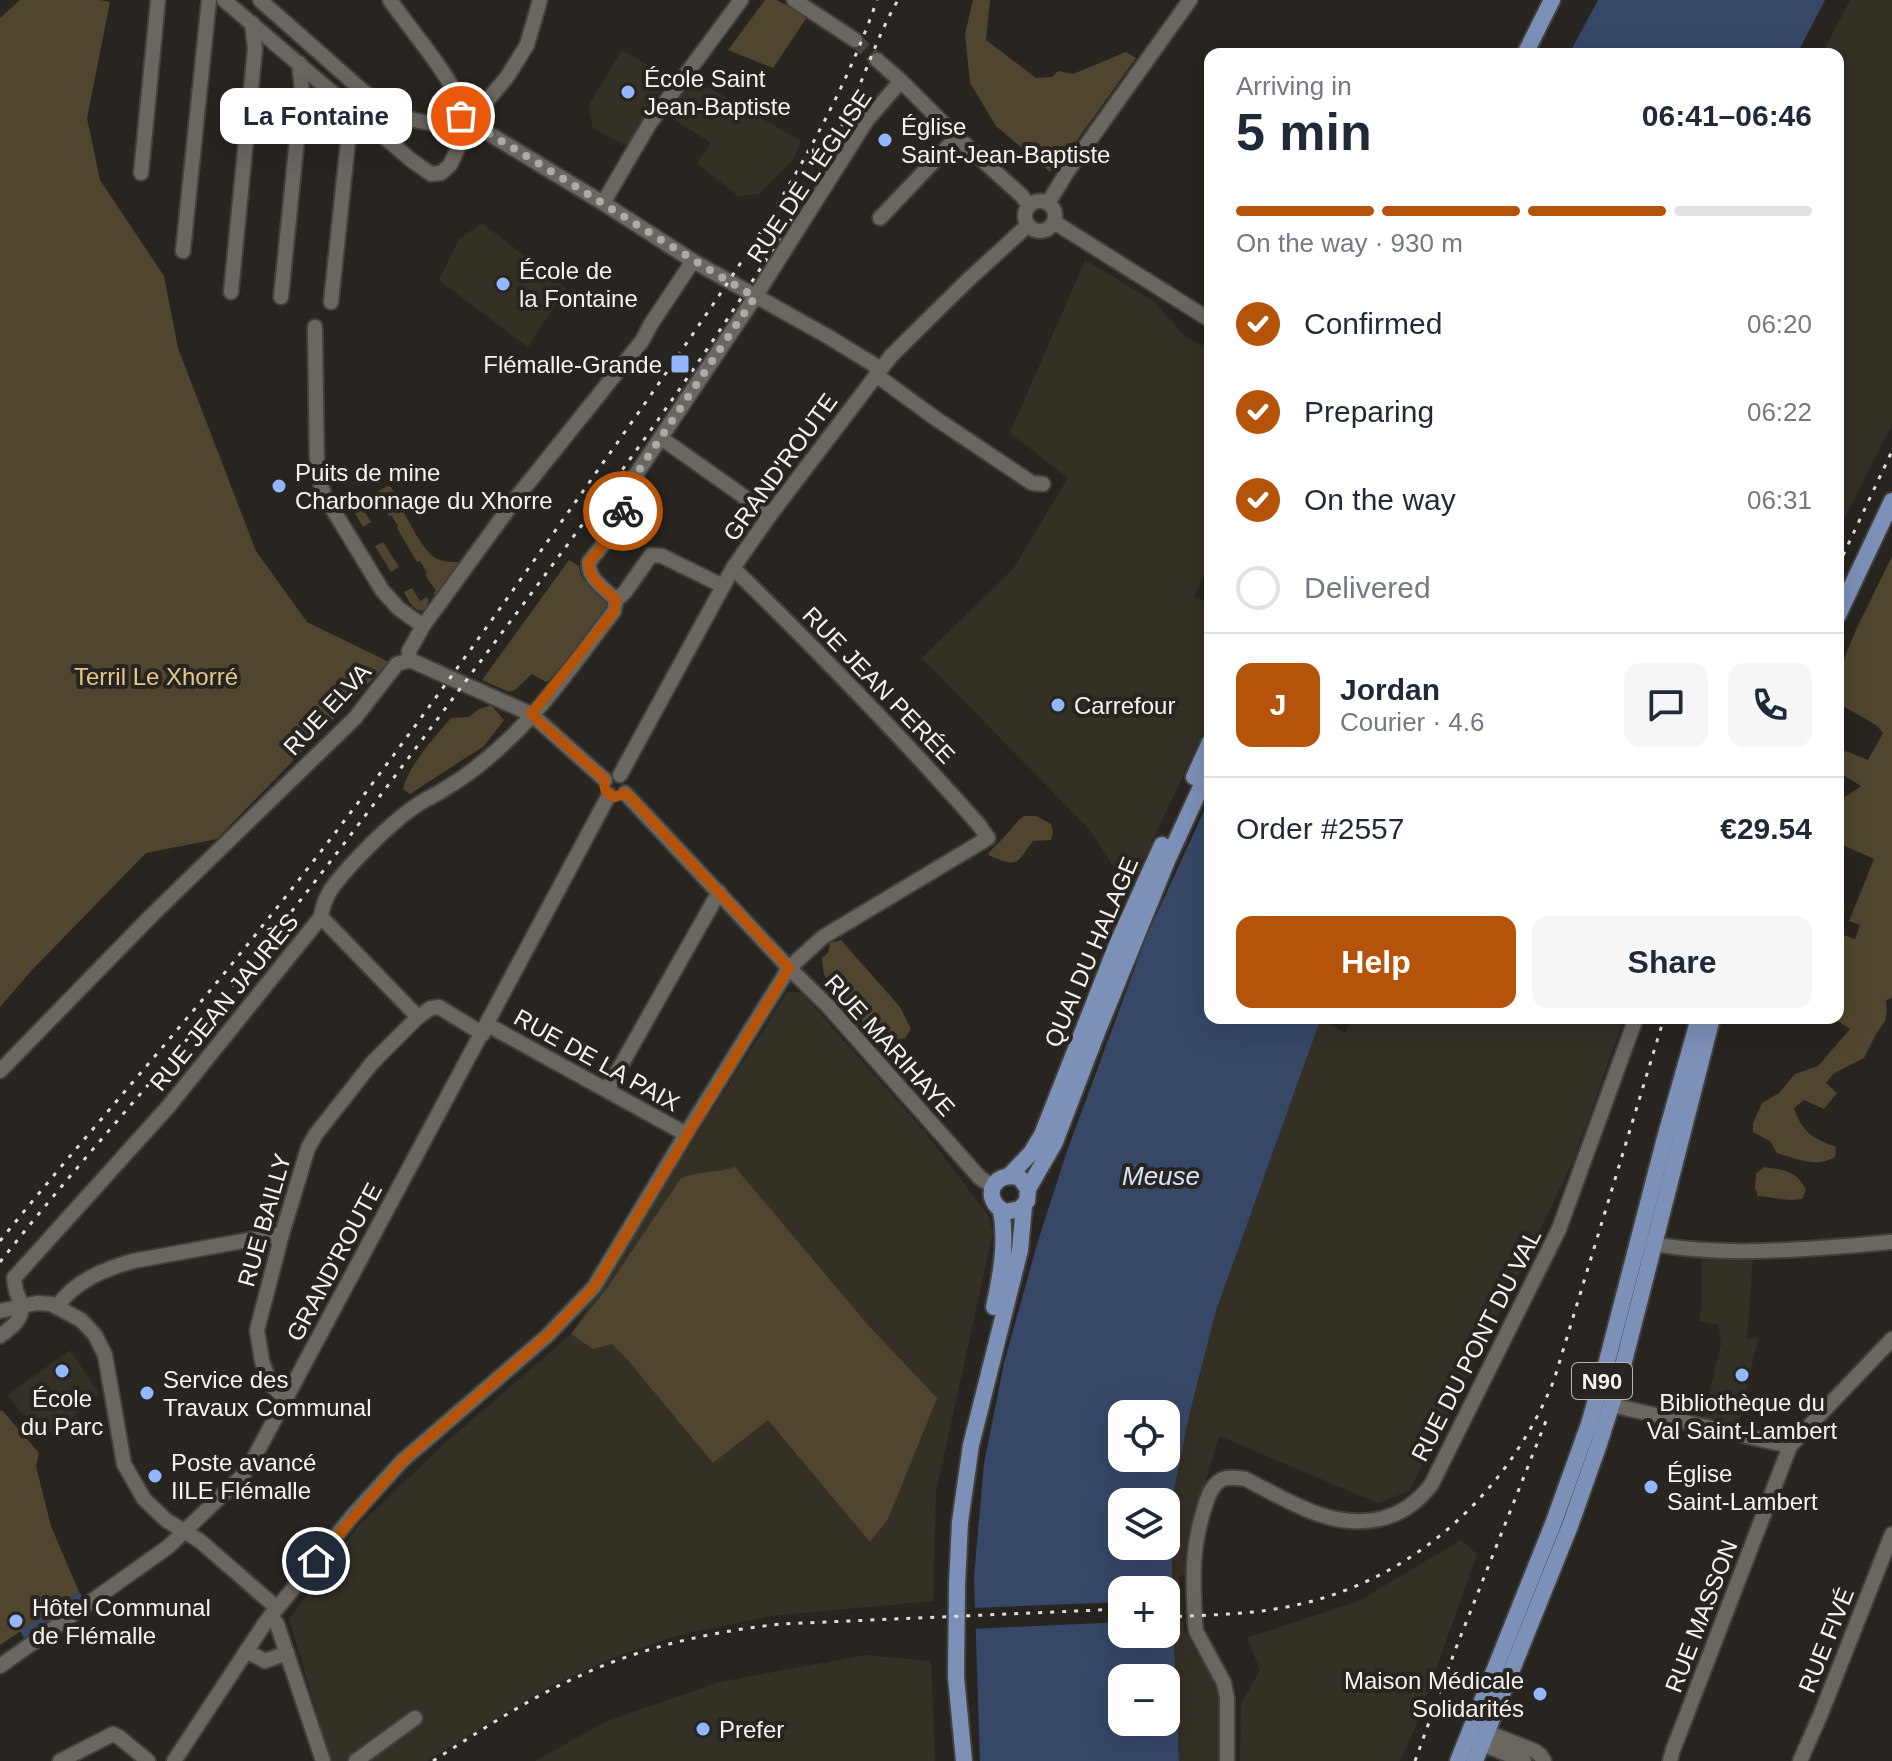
<!DOCTYPE html>
<meta charset="utf-8">
<style>
:root{--surface:#fff;--page:#f6f6f7;--text:#1f2937;--muted:#747a83;--line:#e0e1e3;--accent:#b45309}
body{margin:0;font-family:Arial,sans-serif;background:var(--page);color:var(--text);height:100vh;display:flex;flex-direction:column;font-size:30px;white-space:nowrap}
*{box-sizing:border-box;margin:0}
p{font-size:26px;color:var(--muted)}
.icon{flex:none;width:44px;height:44px;fill:none;stroke:currentColor;stroke-width:2;stroke-linecap:round;stroke-linejoin:round}
.map{position:relative;flex:1;overflow:hidden}
.drawer{position:absolute;left:1204px;top:48px;width:640px;height:976px;display:flex;flex-direction:column;background:var(--surface);border-radius:16px;box-shadow:0 8px 32px #0002}
.drawer>*{flex:none}
.fabs{position:absolute;left:1108px;top:1400px;display:grid;gap:16px}
.fabs a{display:grid;place-items:center;width:72px;height:72px;border-radius:16px;background:var(--surface);box-shadow:0 8px 32px #0002;font-size:40px}
.pin{position:absolute;display:grid;place-items:center;width:68px;height:68px;color:#fff;margin:-34px;border:4px solid #fff;border-radius:50%;box-shadow:0 2px 8px #0007}
.courier{position:absolute;display:grid;place-items:center;width:80px;height:80px;margin:-40px;border:6px solid #b45309;border-radius:50%;background:#fff;color:#222;box-shadow:0 2px 10px #0007}
.bubble{position:absolute;height:56px;border-radius:16px;background:var(--surface);box-shadow:0 8px 32px #0002;font-size:26px;font-weight:600;line-height:56px;text-align:center}
.head em{font-style:normal;font-weight:600}
.head div{display:flex;flex-direction:column-reverse}
.head{display:flex;align-items:center;justify-content:space-between;height:136px;padding:0 32px}
h1{font-size:52px;font-weight:600;line-height:60px}
.bar{display:grid;grid-template-columns:repeat(4,1fr);gap:12px 8px;align-content:center;height:96px;padding:0 32px}
.bar i{height:10px;border-radius:6px;background:var(--line)}
.bar .selected{background:var(--accent)}
.bar p{grid-column:span 4}
.line{display:flex;align-items:center;gap:20px;padding:0 32px;border-top:2px solid var(--line)}
.line div{flex:1}
.round{display:grid;place-items:center;flex:none;width:84px;height:84px;border-radius:16px;background:var(--page)}
ol{padding:0 32px;list-style:none}
li{display:flex;align-items:center;gap:24px;height:88px}
li p{margin-inline-start:auto}
li .icon{padding:8px;border-radius:50%;background:var(--accent);color:#fff;stroke-width:4}
li:last-child{color:var(--muted)}
li i{width:44px;height:44px;border:4px solid var(--line);border-radius:50%}
.cta{display:flex;gap:16px;margin-top:auto;padding:16px 32px}
.cta a{flex:1;height:92px;border-radius:16px;background:var(--accent);color:#fff;font-size:32px;font-weight:600;line-height:92px;text-align:center}
.cta a+a{background:var(--page);color:var(--text)}
.map>svg:first-child{display:block}
</style>
<div class="map">
<svg width="1892" height="1761" viewBox="0 0 1892 1761">
<rect width="100%" height="100%" fill="#282520"/>
<g fill="#353026">
<path d="M1850,0H1892V424L1838,531V54H1822Z"/>
<path d="M622,50L668,78L627,146L593,128L588,106Z"/>
<path d="M694,79L801,141L793,160L759,194L738,196L697,163L711,143L666,114Z"/>
<path d="M482,223L566,288L528,347L439,280L459,239Z"/>
<path d="M1085,260L1153,301L1185,336L1210,350V563L1194,597L1210,604V719L1129,890L1089,829L922,658L1014,568L1068,478L1010,433Z"/>
<path d="M787,992H801L926,1133L989,1217L993,1232L936,1492L933,1601L771,1616L679,1635L614,1657L547,1688L427,1761H331L289,1619L357,1527L443,1445L571,1334Z"/>
<path d="M1321,1018L1345,1033L1352,1018H1624L1575,1157L1511,1291L1409,1491L1378,1503L1219,1436L1186,1547V1575L1179,1576L1184,1629L1219,1690L1221,1712V1761H1179L1172,1599V1544L1174,1490L1190,1412L1216,1311Z"/>
<path d="M1702,1258L1753,1259L1747,1339L1758,1338L1738,1427L1703,1419L1721,1344L1718,1325L1699,1321L1701,1307Z"/>
<path d="M70,1350L99,1393L54,1435L23,1414L7,1395Z"/>
<path d="M1461,1540L1477,1554L1415,1728L1400,1761H1240L1241,1704L1260,1670L1247,1638L1359,1601Z"/>
<path d="M866,1655L931,1661L935,1761H535L605,1722L719,1682Z"/>
</g>
<g fill="#50452e">
<path d="M20,0H100L110,2L87,118L100,180L164,276L178,348L256,551L307,622L389,662L217,839L146,853L32,970L0,1007V18Z"/>
<path d="M765,0H777L807,17L773,68L728,50Z"/>
<path d="M973,0H990L986,40L1036,78L1052,77L1058,71L1073,74L1126,52L1136,58L1063,160L1050,172L996,126L970,83L965,34Z"/>
<path d="M387,486L391,487C400,504 420,548 435,558C443,562 451,562 460,562V564L436,597L433,593L436,591L425,575L427,573L420,561L417,562L397,528L398,526L391,515L389,516L379,499L363,509L371,522L363,527L352,508Z"/>
<path d="M383,542L399,567L391,572L375,546Z"/>
<path d="M1892,556V998L1886,1000L1887,1012L1885,1021L1876,1034L1864,1058L1833,1074L1826,1083L1837,1093L1824,1109L1804,1100L1794,1108C1802,1132 1812,1138 1836,1147L1835,1157C1816,1168 1797,1159 1777,1153L1770,1141L1753,1132V1123L1762,1103L1779,1093L1795,1074L1818,1066L1850,1029L1833,1018H1838V933L1855,939L1860,925L1849,921L1874,859L1838,843V815L1845,797L1861,786L1838,772V748L1868,760L1883,733L1876,725L1838,703V674L1855,632Z"/>
<path d="M569,560L579,566C581,589 601,586 607,605L573,652L549,681L546,682L532,674L515,690L509,692L482,680Z"/>
<path d="M412,588L420,601L427,597L429,601L427,603L429,606C418,619 409,602 404,592Z"/>
<path d="M491,705L504,720L484,746L410,794L403,789C409,764 435,737 451,718L469,717L479,709Z"/>
<path d="M1024,816H1036L1051,824L1053,832L1051,840L1033,841C1015,864 1020,868 990,856L988,854C993,847 999,843 1004,837C1011,830 1015,822 1024,816Z"/>
<path d="M841,940L900,1007L911,1029L905,1038L883,1042L876,1038L824,975L822,958L828,953L830,943Z"/>
<path d="M735,1167L868,1325L937,1398L888,1519L870,1542L768,1420L713,1463L627,1359L612,1344L593,1349L571,1334L607,1288L681,1178C698,1171 717,1173 735,1167Z"/>
<path d="M1764,1167C1784,1170 1796,1170 1806,1190L1802,1199L1789,1200L1758,1196L1755,1188L1756,1174Z"/>
<path d="M2,1410L39,1453L36,1466L51,1526L79,1592L0,1645V1411Z"/>
</g>
<g fill="#364768" fill-rule="evenodd">
<path d="M1598,0H1825L1797,54H1569Z"/>
<path d="M1210,798V1018H1321L1216,1311L1190,1412L1174,1490L1172,1544V1599L1179,1761H980L974,1577L984,1464L1004,1363L1038,1241L1067,1151L1147,935ZM1122,1414H1166V1458H1122ZM1122,1502H1166V1546H1122ZM1122,1590H1166V1634H1122ZM1122,1678H1166V1722H1122Z"/>
<path d="M79,1592L86,1601L25,1639L20,1631Z"/>
</g>
<path fill="#282520" d="M1122,1602V1622L971,1629V1608Z"/>
<g fill="none" stroke-linecap="round" stroke-linejoin="round">
<path stroke="#47443f" stroke-width="14" stroke-dasharray="14 7" stroke-linecap="butt" d="M855,40L877,60"/>
<defs>
<g id="minor">
<path d="M224,0L411,160L431,174L441,173L450,165L466,131"/>
<path d="M260,0L364,92L405,118L438,125L459,121"/>
<path d="M390,0C415,36 448,72 465,112"/>
<path d="M794,0L855,40"/>
<path d="M877,60L901,81L957,137L1022,196L1029,206"/>
<path d="M476,114L507,77L527,45L540,0"/>
<path d="M478,127L603,203L693,261L827,336L881,369"/>
<path d="M141,173L158,0"/>
<circle cx="1040" cy="216" r="15"/>
<path d="M603,203L650,123L741,0"/>
<path d="M1048,203L1067,172L1190,0"/>
<path d="M880,218L957,137"/>
<path d="M1054,222L1210,320"/>
<path d="M183,251L209,0"/>
<path d="M231,292L255,49L252,23"/>
<path d="M281,297L302,90L299,63"/>
<path d="M331,302L349,132L345,103"/>
<path d="M315,327L317,471L324,495L382,590L398,608L423,626"/>
<path d="M876,375L935,418L1032,483L1043,484"/>
<path d="M661,438L770,515"/>
<path d="M616,600L625,592L651,555L662,556L723,586"/>
<path d="M410,660L531,714L605,780"/>
<path d="M620,775L733,568L770,515L891,356L968,280L1028,225"/>
<path d="M625,793L789,968L827,1005L980,1178L993,1186"/>
<path d="M321,917L418,1017"/>
<path d="M488,1025L686,1134"/>
<path d="M0,1071L152,915L355,718L397,664L410,660L409,651L423,626L517,497L642,341L651,324L693,261"/>
<path d="M607,1090L719,892"/>
<path d="M1638,1241C1721,1259 1808,1249 1892,1242"/>
<path d="M22,1306L16,1291L14,1278L168,1107L321,917C324,894 336,882 351,865C372,843 394,820 420,803C428,798 438,794 446,788C469,775 490,757 509,739C549,701 581,654 614,611L616,600C605,589 587,578 589,562L619,525L623,513L627,488L755,297L867,120L901,81"/>
<path d="M57,1307C74,1281 105,1269 133,1261L282,1234"/>
<path d="M0,1311L37,1303L51,1304L81,1320L95,1335L105,1355L124,1464L144,1499L166,1520L200,1541L277,1608"/>
<path d="M0,1336C11,1328 22,1320 22,1306"/>
<path d="M285,1398L271,1385L262,1361L257,1330L282,1234L308,1148L316,1134L372,1063L418,1017L431,1008L439,1007L483,1034"/>
<path d="M1603,1403L1790,1446"/>
<path d="M271,1616L277,1624L323,1761"/>
<path d="M246,1651L265,1661L287,1653"/>
<path d="M0,1666L168,1547L242,1476L255,1456L609,795"/>
<path d="M1477,1731L1487,1732L1535,1751L1540,1755L1544,1761"/>
<path d="M1475,1739L1482,1744L1524,1761"/>
<path d="M60,1761L113,1734L119,1737L148,1761"/>
<path d="M174,1761L265,1623L354,1514L402,1461L547,1336L594,1287L686,1134L789,968L823,937L988,838L979,825C901,736 818,651 733,568"/>
<path d="M356,1761L415,1718"/>
<path d="M1227,1761V1698L1224,1683L1196,1631L1195,1623C1193,1579 1191,1548 1205,1506C1208,1496 1212,1485 1221,1480C1229,1476 1237,1478 1245,1479C1288,1500 1330,1530 1380,1519C1401,1514 1418,1502 1431,1485L1559,1229L1636,1018"/>
<path d="M1670,1761L1673,1750L1790,1446L1892,1339"/>
<path d="M1800,1761L1820,1716L1892,1534"/>
</g>
<g id="major">
<path d="M1525,54L1552,0"/>
<path d="M1838,615L1892,501"/>
<path d="M1194,777L1210,742"/>
<path d="M1010,1175L1031,1153L1042,1135L1118,942L1162,845"/>
<path d="M1028,1189L1020,1178C993,1169 980,1199 1005,1212L1020,1209L1027,1201L1028,1189L1055,1142L1098,1030L1167,861L1210,767"/>
<path d="M994,1307C1001,1275 1007,1242 1001,1210"/>
<path d="M964,1761L956,1677L957,1585L960,1522L971,1445L1020,1250L1024,1206"/>
<path d="M1458,1761L1553,1524L1589,1424L1606,1365L1665,1138L1699,1018"/>
<path d="M1475,1761L1570,1526L1599,1444L1619,1381L1712,1018"/>
</g>
</defs>
<use href="#minor" stroke="#42403c" stroke-width="18"/>
<use href="#major" stroke="#42403c" stroke-width="20"/>
<use href="#minor" stroke="#6a6761" stroke-width="14"/>
<use href="#major" stroke="#7d90b7" stroke-width="16"/>
<g stroke="#dfdeda" stroke-width="3" stroke-dasharray="4 8" stroke-linecap="butt">
<path d="M1838,566L1892,451"/>
<path d="M0,1241C85,1135 176,1035 260,929C381,778 493,619 605,460C642,408 678,356 714,303C778,208 839,109 877,0"/>
<path d="M0,1262C74,1168 155,1079 231,987C319,880 400,769 483,658C584,523 686,387 776,244C802,202 827,159 847,114C865,76 877,36 898,0"/>
<path d="M1166,1617C1202,1615 1239,1615 1275,1609C1404,1589 1506,1499 1554,1380L1664,1018"/>
<path d="M433,1761C480,1731 526,1700 577,1677C641,1647 710,1632 780,1624L1122,1609"/>
<path d="M1415,1761L1454,1653L1546,1421"/>
</g>
</g>
<g fill="none" stroke-linecap="round" stroke-linejoin="round">
<path stroke="#adaba7" stroke-width="8" stroke-dasharray="0 14.4" d="M461,116C469,109 475,111 479,120L478,127C571,182 662,242 755,297L627,488L623,511"/>
<path stroke="#b45309" stroke-width="10" d="M316,1561L402,1461L547,1336L594,1287L789,968L631,798L625,793L615,797C606,794 603,789 605,780L531,714L614,611L616,600C606,590 587,578 589,562L619,525L623,511"/>
</g>
<g fill="#93b7fd" stroke="#282520" stroke-width="3">
<circle cx="628" cy="92" r="8"/>
<circle cx="885" cy="140" r="8"/>
<circle cx="503" cy="284" r="8"/>
<rect x="670" y="354" width="20" height="20" rx="4"/>
<circle cx="279" cy="486" r="8"/>
<circle cx="1058" cy="705" r="8"/>
<circle cx="62" cy="1371" r="8"/>
<circle cx="1742" cy="1375" r="8"/>
<circle cx="147" cy="1393" r="8"/>
<circle cx="155" cy="1476" r="8"/>
<circle cx="1651" cy="1487" r="8"/>
<circle cx="16" cy="1621" r="8"/>
<circle cx="1540" cy="1694" r="8"/>
<circle cx="703" cy="1729" r="8"/>
</g>
<g text-anchor="middle" dominant-baseline="central" stroke-width="8" stroke-linejoin="round" paint-order="stroke">
<rect fill="#282520" stroke="#b7b5b1" stroke-width="2" x="1572" y="1363" width="60" height="36" rx="6"/>
<g font-size="22" font-weight="bold" fill="#f4f3ef">
<text x="1602" y="1381">N90</text>
</g>
<g font-size="24" fill="#f4f3ef" stroke="#282520" text-anchor="start">
<text x="644" y="78">École Saint<tspan x="644" dy="28">Jean-Baptiste</tspan></text>
<text x="901" y="126">Église<tspan x="901" dy="28">Saint-Jean-Baptiste</tspan></text>
<text x="519" y="270">École de<tspan x="519" dy="28">la Fontaine</tspan></text>
<text x="662" y="364" text-anchor="end">Flémalle-Grande</text>
<text x="295" y="472">Puits de mine<tspan x="295" dy="28">Charbonnage du Xhorre</tspan></text>
<text x="1074" y="705">Carrefour</text>
<text x="163" y="1379">Service des<tspan x="163" dy="28">Travaux Communal</tspan></text>
<text x="62" y="1398" text-anchor="middle">École<tspan x="62" dy="28">du Parc</tspan></text>
<text x="1742" y="1402" text-anchor="middle">Bibliothèque du<tspan x="1742" dy="28">Val Saint-Lambert</tspan></text>
<text x="171" y="1462">Poste avancé<tspan x="171" dy="28">IILE Flémalle</tspan></text>
<text x="1667" y="1473">Église<tspan x="1667" dy="28">Saint-Lambert</tspan></text>
<text x="32" y="1607">Hôtel Communal<tspan x="32" dy="28">de Flémalle</tspan></text>
<text x="1524" y="1680" text-anchor="end">Maison Médicale<tspan x="1524" dy="28">Solidarités</tspan></text>
<text x="719" y="1729">Prefer</text>
</g>
<g font-size="24" fill="#f4f3ef" stroke="#282520">
<text transform="translate(809 176) rotate(-56)">RUE DE L'ÉGLISE</text>
<text transform="translate(780 467) rotate(-54)">GRAND'ROUTE</text>
<text transform="translate(879 685) rotate(46)">RUE JEAN PERÉE</text>
<text transform="translate(327 709) rotate(-47)">RUE ELVA</text>
<text transform="translate(1091 952) rotate(-67)">QUAI DU HALAGE</text>
<text transform="translate(224 1002) rotate(-51)">RUE JEAN JAURÈS</text>
<text transform="translate(890 1045) rotate(48)">RUE MARIHAYE</text>
<text transform="translate(597 1060) rotate(29)">RUE DE LA PAIX</text>
<text transform="translate(264 1220) rotate(-74)">RUE BAILLY</text>
<text transform="translate(334 1262) rotate(-62)">GRAND'ROUTE</text>
<text transform="translate(1476 1345) rotate(-63)">RUE DU PONT DU VAL</text>
<text transform="translate(1701 1616) rotate(-69)">RUE MASSON</text>
<text transform="translate(1826 1640) rotate(-68)">RUE FIVÉ</text>
</g>
<g font-size="24" fill="#e6c786" stroke="#282520">
<text x="156" y="676">Terril Le Xhorré</text>
</g>
<g font-size="26" font-style="italic" fill="#d5e2fa" stroke="#282520">
<text x="1161" y="1176">Meuse</text>
</g>
</g>
</svg>
<div class="fabs">
<a><svg class="icon" aria-label="locate" viewBox="0 0 24 24"><circle cx="12" cy="12" r="6"/><path d="M12 2v4M12 18v4M2 12h4M18 12h4"/></svg></a>
<a><svg class="icon" aria-label="layers" viewBox="0 0 24 24"><path d="M12 4l9 5-9 5-9-5zM3 14l9 5 9-5"/></svg></a>
<a>+</a>
<a>−</a>
</div>
<div class="pin" style="left:461px;top:116px;background:#ea580c"><svg class="icon" aria-label="bag" viewBox="0 0 24 24"><path d="M5 8h14l-1 12H6zM9 8a3 3 0 0 1 6 0"/></svg></div>
<div class="pin" style="left:316px;top:1561px;background:#1f2937"><svg class="icon" aria-label="home" viewBox="0 0 24 24"><path d="M3 11l9-7 9 7M6 9v11h12V9"/></svg></div>
<div class="courier" style="left:623px;top:511px"><svg class="icon" aria-label="bike" viewBox="0 0 24 24"><circle cx="6" cy="16" r="4"/><circle cx="18" cy="16" r="4"/><path d="M6 16l4-8h5l3 8M10 8l3 8H6M13 5h3"/></svg></div>
<div class="bubble" style="left:220px;top:88px;width:192px">La Fontaine</div>
<section class="drawer">
<div class="head"><div><h1>5 min</h1><p>Arriving in</p></div><em>06:41–06:46</em></div>
<div class="bar"><i class="selected"></i><i class="selected"></i><i class="selected"></i><i></i><p>On the way · 930 m</p></div>
<ol>
<li><svg class="icon" aria-label="check" viewBox="0 0 24 24"><path d="M5 12l5 5 9-10"/></svg>Confirmed<p>06:20</p></li>
<li><svg class="icon" aria-label="check" viewBox="0 0 24 24"><path d="M5 12l5 5 9-10"/></svg>Preparing<p>06:22</p></li>
<li><svg class="icon" aria-label="check" viewBox="0 0 24 24"><path d="M5 12l5 5 9-10"/></svg>On the way<p>06:31</p></li>
<li><i></i>Delivered</li>
</ol>
<div class="line" style="height:144px"><b class="round" style="background:var(--accent);color:#fff">J</b><div><b>Jordan</b><p>Courier · 4.6</p></div><a class="round"><svg class="icon" aria-label="chat" viewBox="0 0 24 24"><path d="M4 5h16v11H9l-5 4z"/></svg></a><a class="round"><svg class="icon" aria-label="phone" viewBox="0 0 24 24"><path d="M5 4h4l2 5-3 2q2 4 5 5l2-3 5 2v4C11 20 4 13 5 4z"/></svg></a></div>
<div class="line" style="height:104px"><div>Order #2557</div><b>€29.54</b></div>
<div class="cta"><a>Help</a><a>Share</a></div>
</section>
</div>
